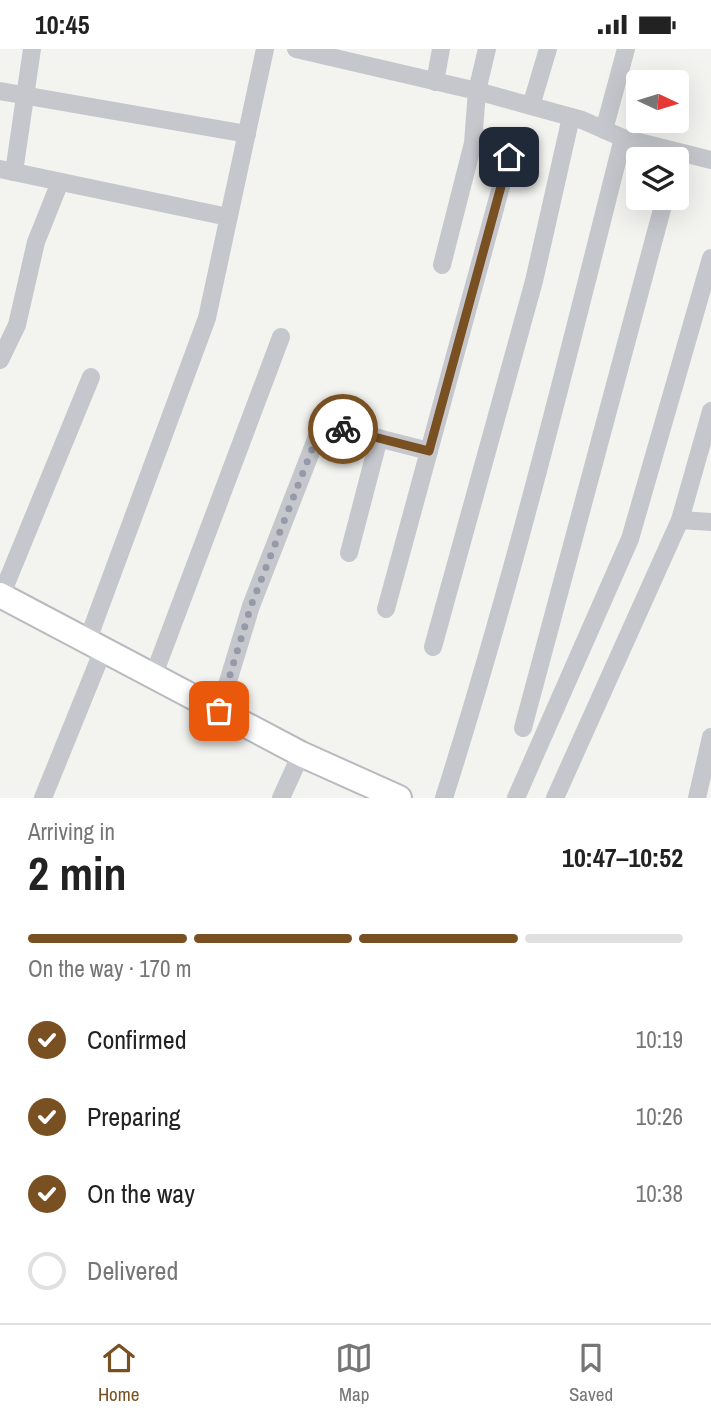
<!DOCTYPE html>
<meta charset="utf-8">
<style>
:root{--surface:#fff;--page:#f2f2f2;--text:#222;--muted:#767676;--line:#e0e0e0;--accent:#795021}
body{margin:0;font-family:"Archivo Narrow",sans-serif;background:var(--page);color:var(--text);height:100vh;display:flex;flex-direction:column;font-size:26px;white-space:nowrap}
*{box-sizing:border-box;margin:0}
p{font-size:23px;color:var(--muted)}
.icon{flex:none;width:38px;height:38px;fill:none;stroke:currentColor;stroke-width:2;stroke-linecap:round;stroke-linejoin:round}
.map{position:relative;height:749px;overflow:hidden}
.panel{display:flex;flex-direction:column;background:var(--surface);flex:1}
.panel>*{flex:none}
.needle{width:46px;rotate:94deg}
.buttons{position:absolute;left:626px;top:21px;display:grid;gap:14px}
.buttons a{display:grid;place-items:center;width:63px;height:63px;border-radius:7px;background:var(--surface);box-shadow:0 7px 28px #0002;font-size:35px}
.pin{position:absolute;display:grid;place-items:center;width:60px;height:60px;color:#fff;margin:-30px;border-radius:14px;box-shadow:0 4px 10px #0006}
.courier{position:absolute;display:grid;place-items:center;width:70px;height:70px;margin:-35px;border:5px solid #795021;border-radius:50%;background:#fff;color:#222;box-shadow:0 2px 9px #0007}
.headline em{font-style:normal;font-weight:800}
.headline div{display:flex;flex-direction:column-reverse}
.headline{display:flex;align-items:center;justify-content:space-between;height:119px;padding:0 28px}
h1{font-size:46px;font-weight:800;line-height:52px}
.bar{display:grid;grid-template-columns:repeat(4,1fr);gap:10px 7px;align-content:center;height:84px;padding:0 28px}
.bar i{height:9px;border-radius:5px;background:var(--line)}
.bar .selected{background:var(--accent)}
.bar p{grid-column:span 4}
ol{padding:0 28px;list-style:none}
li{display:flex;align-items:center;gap:21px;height:77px}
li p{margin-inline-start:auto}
li .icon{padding:7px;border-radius:50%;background:var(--accent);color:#fff;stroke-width:4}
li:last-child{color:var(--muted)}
li i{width:38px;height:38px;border:4px solid var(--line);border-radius:50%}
.status{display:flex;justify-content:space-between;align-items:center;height:49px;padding:0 35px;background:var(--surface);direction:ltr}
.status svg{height:19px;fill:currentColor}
.menu{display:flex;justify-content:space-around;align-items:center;height:98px;border-top:2px solid var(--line);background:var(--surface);font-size:19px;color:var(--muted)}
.menu a{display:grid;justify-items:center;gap:4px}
.menu .selected{color:var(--accent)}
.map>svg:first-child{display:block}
</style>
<div class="status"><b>10:45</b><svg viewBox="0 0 49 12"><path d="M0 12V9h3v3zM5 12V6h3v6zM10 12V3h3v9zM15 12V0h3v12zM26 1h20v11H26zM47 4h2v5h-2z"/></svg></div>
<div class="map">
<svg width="711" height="749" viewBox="0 0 711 749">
<rect width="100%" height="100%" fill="#f3f4f0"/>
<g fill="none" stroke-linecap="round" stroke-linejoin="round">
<defs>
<path id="secondary" d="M0,546L301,705L399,749"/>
</defs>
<use href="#secondary" stroke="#b8bac0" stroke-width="28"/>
<g stroke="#c6c7cc" stroke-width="18">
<path d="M296,0L477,42L582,71L623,89L711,111"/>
<path d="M435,33L441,0"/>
<path d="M0,42L247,85"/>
<path d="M531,57L548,0"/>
<path d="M604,81L626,0"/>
<path d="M0,120L228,168"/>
<path d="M14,123L32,0"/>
<path d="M442,216L473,94L477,42L487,0"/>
<path d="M0,311L17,276L36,193L60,133"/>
<path d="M680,471L711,473"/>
<path d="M349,504L379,389"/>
<path d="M1,547L91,328"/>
<path d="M386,560L509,108V103L505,99L474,86"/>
<path d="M87,593L207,269L265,0"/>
<path d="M433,598L534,232L571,68"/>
<path d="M153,628L281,288"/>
<path d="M219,662L251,557L318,385L322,379L330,377L429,402"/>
<path d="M523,679L665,149"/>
<path d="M43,749L103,601"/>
<path d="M281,749L301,705"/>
<path d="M444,749C513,532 567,310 623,89"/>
<path d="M516,749L630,490L711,209"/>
<path d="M555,749L680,471L711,362"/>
<path d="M697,749L711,688"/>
</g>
<use href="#secondary" stroke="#fff" stroke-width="24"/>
</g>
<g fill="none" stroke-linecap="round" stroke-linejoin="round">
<path stroke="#959aa8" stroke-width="7" stroke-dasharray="0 12.6" d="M219,662L251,557L318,385L322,379L330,377L343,380"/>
<path stroke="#795021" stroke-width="9" d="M343,380L429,402L509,108"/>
</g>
</svg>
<div class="buttons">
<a><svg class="needle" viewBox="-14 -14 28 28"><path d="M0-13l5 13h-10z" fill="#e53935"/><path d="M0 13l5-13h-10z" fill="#767676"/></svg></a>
<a><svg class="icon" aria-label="layers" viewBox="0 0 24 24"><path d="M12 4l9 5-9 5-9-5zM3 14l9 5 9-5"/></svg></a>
</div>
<div class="pin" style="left:219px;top:662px;background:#ea580c"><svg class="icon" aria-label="bag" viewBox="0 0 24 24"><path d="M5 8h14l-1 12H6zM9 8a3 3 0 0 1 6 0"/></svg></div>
<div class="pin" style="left:509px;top:108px;background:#1f2937"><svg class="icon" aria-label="home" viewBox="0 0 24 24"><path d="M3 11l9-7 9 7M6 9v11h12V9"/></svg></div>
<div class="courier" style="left:343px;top:380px"><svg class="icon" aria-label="bike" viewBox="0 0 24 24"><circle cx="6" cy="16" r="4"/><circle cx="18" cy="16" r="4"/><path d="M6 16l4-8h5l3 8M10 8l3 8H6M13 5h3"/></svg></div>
</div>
<section class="panel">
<div class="headline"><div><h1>2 min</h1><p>Arriving in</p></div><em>10:47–10:52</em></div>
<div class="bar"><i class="selected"></i><i class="selected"></i><i class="selected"></i><i></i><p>On the way · 170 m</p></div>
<ol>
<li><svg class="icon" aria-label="check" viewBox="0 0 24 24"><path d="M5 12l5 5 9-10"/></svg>Confirmed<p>10:19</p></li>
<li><svg class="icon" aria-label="check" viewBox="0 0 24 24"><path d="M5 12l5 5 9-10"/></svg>Preparing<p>10:26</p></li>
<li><svg class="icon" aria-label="check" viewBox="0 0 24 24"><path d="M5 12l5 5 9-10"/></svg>On the way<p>10:38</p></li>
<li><i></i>Delivered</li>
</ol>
</section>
<nav class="menu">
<a class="selected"><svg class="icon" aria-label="home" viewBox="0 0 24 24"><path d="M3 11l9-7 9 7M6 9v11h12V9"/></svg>Home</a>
<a><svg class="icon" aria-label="map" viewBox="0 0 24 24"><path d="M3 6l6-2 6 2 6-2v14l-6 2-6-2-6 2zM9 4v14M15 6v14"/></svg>Map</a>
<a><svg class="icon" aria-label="saved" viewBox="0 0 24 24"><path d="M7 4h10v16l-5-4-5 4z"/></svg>Saved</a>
</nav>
